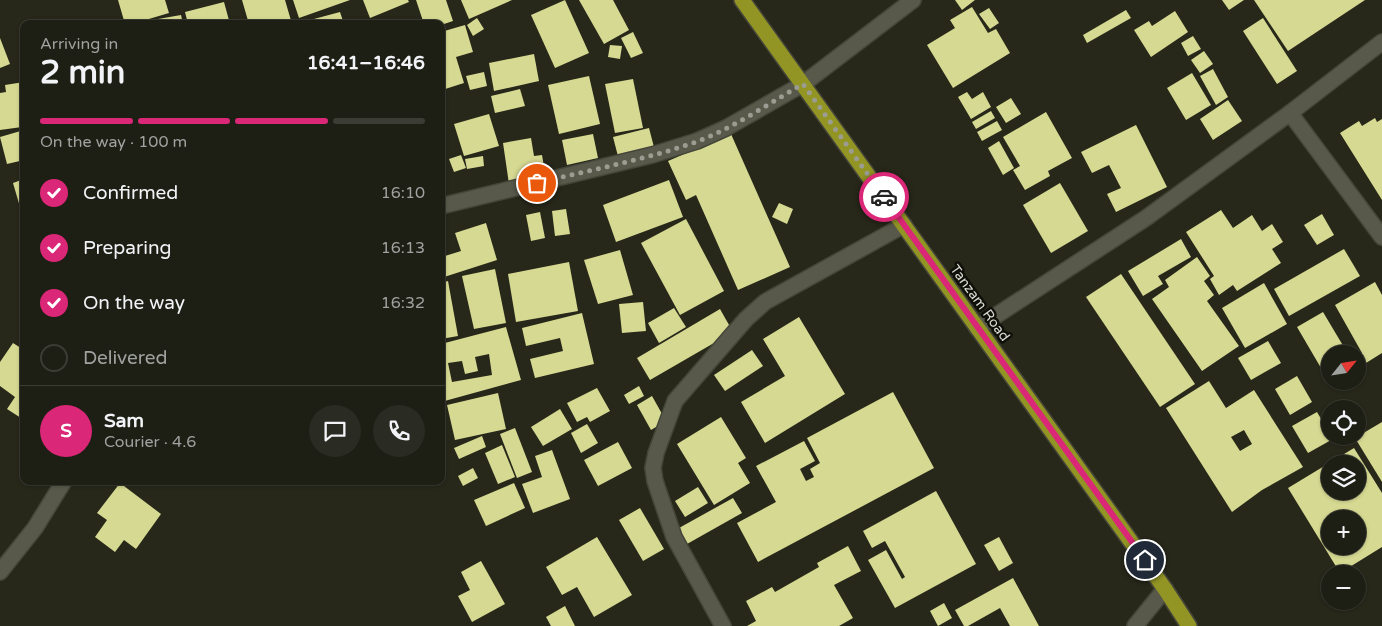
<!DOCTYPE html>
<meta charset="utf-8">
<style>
:root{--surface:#1d1e14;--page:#2a2b22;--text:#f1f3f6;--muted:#a0a2a0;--line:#3b3c34;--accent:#db2777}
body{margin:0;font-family:"Varela Round",sans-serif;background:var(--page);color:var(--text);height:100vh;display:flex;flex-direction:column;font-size:19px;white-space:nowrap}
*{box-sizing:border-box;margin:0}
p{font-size:16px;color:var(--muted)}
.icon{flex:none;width:28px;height:28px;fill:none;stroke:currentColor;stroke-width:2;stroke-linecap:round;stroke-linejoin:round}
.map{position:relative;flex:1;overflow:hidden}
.sheet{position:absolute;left:20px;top:20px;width:425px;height:465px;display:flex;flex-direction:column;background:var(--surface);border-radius:10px;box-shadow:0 1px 4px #0004,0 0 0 1px var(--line)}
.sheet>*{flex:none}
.needle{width:32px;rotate:60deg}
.controls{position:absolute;left:1321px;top:345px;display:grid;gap:10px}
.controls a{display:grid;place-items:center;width:45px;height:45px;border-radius:50%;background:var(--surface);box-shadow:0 1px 4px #0004,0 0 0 1px var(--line);font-size:25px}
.pin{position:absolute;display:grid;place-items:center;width:42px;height:42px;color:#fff;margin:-21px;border:2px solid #fff;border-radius:50%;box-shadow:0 1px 5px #0007}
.courier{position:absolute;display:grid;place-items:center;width:50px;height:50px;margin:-25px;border:4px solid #db2777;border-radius:50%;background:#fff;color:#222;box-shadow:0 1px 6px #0007}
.summary em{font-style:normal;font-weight:700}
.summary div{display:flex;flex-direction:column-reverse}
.summary{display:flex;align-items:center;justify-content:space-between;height:85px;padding:0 20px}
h1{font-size:32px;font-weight:700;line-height:38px}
.bar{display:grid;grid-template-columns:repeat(4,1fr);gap:8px 5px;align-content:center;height:60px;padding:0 20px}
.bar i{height:6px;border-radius:4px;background:var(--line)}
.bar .active{background:var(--accent)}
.bar p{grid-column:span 4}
.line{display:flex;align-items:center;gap:12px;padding:0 20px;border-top:1px solid var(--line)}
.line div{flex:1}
.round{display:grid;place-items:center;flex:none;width:52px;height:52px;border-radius:26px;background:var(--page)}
ol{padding:0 20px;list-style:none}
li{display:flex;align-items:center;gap:15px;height:55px}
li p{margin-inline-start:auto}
li .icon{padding:5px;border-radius:50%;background:var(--accent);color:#fff;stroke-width:4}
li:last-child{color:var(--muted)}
li i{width:28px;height:28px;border:2px solid var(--line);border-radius:50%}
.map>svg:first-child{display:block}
</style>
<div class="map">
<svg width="1382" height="626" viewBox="0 0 1382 626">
<rect width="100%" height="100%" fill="#27281a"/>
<g fill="#d6d991" fill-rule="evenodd">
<path d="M118,0H165L169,13L132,24H125Z"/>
<path d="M242,0H285L292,24H249Z"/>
<path d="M293,0H350L299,18Z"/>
<path d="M363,0H408L409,2L370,18Z"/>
<path d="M416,0H446L453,21L441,25L424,24Z"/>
<path d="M461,0H512L469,19Z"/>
<path d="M565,0L589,53L555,68L531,15Z"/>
<path d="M579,0H613L629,30L604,44Z"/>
<path d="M955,0H975L962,10Z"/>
<path d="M1222,0H1244L1229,10Z"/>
<path d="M1254,0H1365L1288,51Z"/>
<path d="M224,2L230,24H188L185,12Z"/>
<path d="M972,7L988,33L996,29L1010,53L953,88L927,45L955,28L950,20Z"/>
<path d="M989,8L999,23L990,29L979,14Z"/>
<path d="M1126,10L1131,18L1087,43L1083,35Z"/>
<path d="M1175,11L1188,32L1151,57L1134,30L1149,21L1152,26Z"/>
<path d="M340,12L344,24H299V23Z"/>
<path d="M181,15L183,24H159L158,19Z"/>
<path d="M477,18L484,29L473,36L467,25Z"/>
<path d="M1263,18L1297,71L1277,84L1243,31Z"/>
<path d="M465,25L473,52L456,57L464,83L442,90L441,32Z"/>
<path d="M633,32L643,53L631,58L621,38Z"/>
<path d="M1193,36L1201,49L1188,56L1181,43Z"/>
<path d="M0,38L10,64L0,68Z"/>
<path d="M610,45L622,46L620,59L608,57Z"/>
<path d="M1204,51L1213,64L1200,73L1191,60Z"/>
<path d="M534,54L539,81L494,91L489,63Z"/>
<path d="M1213,69L1228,97L1216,105L1200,76Z"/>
<path d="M484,72L487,86L470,90L466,76Z"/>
<path d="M1192,73L1211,105L1186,120L1167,88Z"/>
<path d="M589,76L600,124L559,134L548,85Z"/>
<path d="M633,79L643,128L615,133L605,84Z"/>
<path d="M24,82V110L19,111L22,127L0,130V93L6,92L5,85Z"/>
<path d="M520,89L525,106L495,113L491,96Z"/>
<path d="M967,92L972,99L983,92L991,107L971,119L958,97Z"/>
<path d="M1011,98L1021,114L1006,123L996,107Z"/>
<path d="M1228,100L1242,121L1213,140L1200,119Z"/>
<path d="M991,111L995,118L976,129L972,122Z"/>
<path d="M1046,112L1072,158L1048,171L1050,176L1025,190L1013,170L1020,166L1003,137Z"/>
<path d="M489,114L499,146L464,156L454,124Z"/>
<path d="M1375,118L1377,122L1382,119V200L1340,133L1359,121L1362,126Z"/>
<path d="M997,121L1002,130L982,141L977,132Z"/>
<path d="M1136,125L1167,187L1116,212L1107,194L1121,188L1109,165L1092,173L1081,152Z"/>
<path d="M649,128L655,151L619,160L613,137Z"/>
<path d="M24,130V160L7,164L0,137Z"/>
<path d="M593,134L598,158L567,165L562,140Z"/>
<path d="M731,134L790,267L738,290L696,195L686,200L668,161Z"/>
<path d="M531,138L534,156L542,155L546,178L509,184L503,143Z"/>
<path d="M999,141L1014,168L1003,175L988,148Z"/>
<path d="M461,155L466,168L454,172L449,159Z"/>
<path d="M483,156L484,166L467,169L465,159Z"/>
<path d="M24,179V217H23L13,183Z"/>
<path d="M669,180L683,217L616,242L603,205Z"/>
<path d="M1060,183L1088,231L1051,253L1023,205Z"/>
<path d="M779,203L793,209L787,224L772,217Z"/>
<path d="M566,209L570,234L555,236L552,211Z"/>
<path d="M1221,210L1233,228L1252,215L1262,231L1272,224L1283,242L1272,249L1281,263L1237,291L1233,285L1219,295L1210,279L1214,276L1186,232Z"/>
<path d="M540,212L545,238L531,241L526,215Z"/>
<path d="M1322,214L1334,235L1317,245L1304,225Z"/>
<path d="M686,219L724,291L680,315L641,243Z"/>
<path d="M486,223L497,260L441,278V246L445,256L461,251L455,233Z"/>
<path d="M1181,239L1191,257L1158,276L1163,284L1143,296L1128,271Z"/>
<path d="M1344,249L1360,276L1289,316L1274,289Z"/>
<path d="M620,250L633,295L598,304L584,260Z"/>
<path d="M1197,257L1210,276L1204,281L1214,295L1207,301L1239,346L1202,371L1152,299L1169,287L1165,280Z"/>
<path d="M569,262L578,311L516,322L508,274Z"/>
<path d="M495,269L506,323L474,329L462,276Z"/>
<path d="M1121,274L1195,384L1160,407L1086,297Z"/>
<path d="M448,281L458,336L441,339V283Z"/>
<path d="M1375,282L1382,295V353L1358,368V356L1362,353L1335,305Z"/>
<path d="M1264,283L1287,324L1245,348L1222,308Z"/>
<path d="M643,302L646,331L622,333L619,304Z"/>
<path d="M674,308L686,327L659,343L648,323Z"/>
<path d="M720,309L733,332L650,380L637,358Z"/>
<path d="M1323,312L1348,354H1330V364L1321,368L1297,327Z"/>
<path d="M582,313L594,364L535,378L530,359L563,351L560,338L526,346L522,328Z"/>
<path d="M799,317L845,394L765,443L741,402L785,376L763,339Z"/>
<path d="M506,327L521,380L441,402V344ZM489,354L492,375L452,382L448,363L462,361L465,374L478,371L475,357Z"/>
<path d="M1268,341L1281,363L1251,380L1238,358Z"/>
<path d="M13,343L24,350V420L7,409L15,397L0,386V362Z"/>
<path d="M752,350L763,366L725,391L714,375Z"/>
<path d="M1297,376L1312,402L1290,415L1275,389Z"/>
<path d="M1209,381L1226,408L1254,390L1303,467L1262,490L1232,512L1166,408ZM1244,430L1252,444L1240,451L1231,437Z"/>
<path d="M639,386L644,396L629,404L624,395Z"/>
<path d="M597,388L610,411L590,422L587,417L577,422L567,403Z"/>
<path d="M893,392L934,468L758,562L737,523L776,502L756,466L804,441L815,461L800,469L806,481L814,477L810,469L820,463L807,438Z"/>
<path d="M498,393L506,429L455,440L447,405Z"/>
<path d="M652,396L666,421L651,430L637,405Z"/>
<path d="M560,409L572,429L543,446L531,427Z"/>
<path d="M1317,412L1333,439L1308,453L1292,426Z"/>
<path d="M721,417L746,458L738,463L750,483L714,505L677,444Z"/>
<path d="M1382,422V482L1355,438Z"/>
<path d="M587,424L598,443L581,453L571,433Z"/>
<path d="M515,428L532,472L517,478L500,434Z"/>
<path d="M482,436L486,447L459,459L454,448Z"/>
<path d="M618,442L632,468L598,486L584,460Z"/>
<path d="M502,445L515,477L498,484L485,453Z"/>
<path d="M1354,448L1382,493V547L1340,573L1288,488ZM1330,464H1358V491H1330ZM1330,519H1358V546H1330Z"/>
<path d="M552,450L570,499L533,513L522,484L542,477L535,456Z"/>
<path d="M473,468L478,478L463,486L458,476Z"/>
<path d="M120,483L161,514L136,549L124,540L115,552L95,537L107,520L97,513Z"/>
<path d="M514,483L525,508L486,526L474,500Z"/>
<path d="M698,487L708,503L685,517L675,501Z"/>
<path d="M936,491L976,564L895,608L868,560L886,550L902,579L905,577L885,541L872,548L863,531Z"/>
<path d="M733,498L742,513L687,544L679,528Z"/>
<path d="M640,508L664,549L643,561L619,520Z"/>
<path d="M597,537L632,595L594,617L577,587L562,595L546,567Z"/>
<path d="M999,537L1013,563L999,571L984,545Z"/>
<path d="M848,546L861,571L834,585L853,618L839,626H747L756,621L746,601L772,587L775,592L819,567L817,563Z"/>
<path d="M481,561L505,604L472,622L458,596L470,590L461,572Z"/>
<path d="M1013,578L1039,626H1010L1000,608L968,626H964L955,610Z"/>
<path d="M944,603L952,618L938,626L930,611Z"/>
<path d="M565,606L575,626H551L546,617Z"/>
</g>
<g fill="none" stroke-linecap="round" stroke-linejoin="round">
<defs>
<g id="street">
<path d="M1290,113L1382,237"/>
<path d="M441,206L652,155L697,141L726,128L803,84L913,0"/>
<path d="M977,328L1146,218L1290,113L1382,42"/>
<path d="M0,572L35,528L64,481"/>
<path d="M723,626L674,537L655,481L653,468L656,453L675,401L746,319L765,302L904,225"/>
<path d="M1135,626L1165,589"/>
</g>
<path id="highway" d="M742,0L1165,589L1189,626"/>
</defs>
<use href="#street" stroke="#45463a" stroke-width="18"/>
<use href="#highway" stroke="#45463a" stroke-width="18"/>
<use href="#street" stroke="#58594a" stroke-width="15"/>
<use href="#highway" stroke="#929424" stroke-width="15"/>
</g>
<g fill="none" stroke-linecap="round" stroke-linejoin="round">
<path stroke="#9b9c92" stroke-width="5" stroke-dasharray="0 9" d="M537,183C590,170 644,160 696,142C733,128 768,104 803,84L884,197"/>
<path stroke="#db2777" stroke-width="6" d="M884,197L1145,560"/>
</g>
<g text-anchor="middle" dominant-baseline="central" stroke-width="5" stroke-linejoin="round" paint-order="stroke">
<g font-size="14" fill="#dadbd2" stroke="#10100a">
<text transform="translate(980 303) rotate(54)">Tanzam Road</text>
</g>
</g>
</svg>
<div class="controls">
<a><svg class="needle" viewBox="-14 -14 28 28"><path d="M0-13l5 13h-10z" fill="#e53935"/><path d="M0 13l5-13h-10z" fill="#a0a2a0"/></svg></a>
<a><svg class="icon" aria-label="locate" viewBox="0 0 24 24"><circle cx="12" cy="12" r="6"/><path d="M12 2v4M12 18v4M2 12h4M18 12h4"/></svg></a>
<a><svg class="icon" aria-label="layers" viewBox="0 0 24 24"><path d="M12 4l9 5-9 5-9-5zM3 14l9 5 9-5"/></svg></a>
<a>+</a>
<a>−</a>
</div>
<div class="pin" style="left:537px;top:183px;background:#ea580c"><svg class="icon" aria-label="bag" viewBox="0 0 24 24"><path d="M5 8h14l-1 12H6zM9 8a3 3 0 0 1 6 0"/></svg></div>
<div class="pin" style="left:1145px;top:560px;background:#1f2937"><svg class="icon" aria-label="home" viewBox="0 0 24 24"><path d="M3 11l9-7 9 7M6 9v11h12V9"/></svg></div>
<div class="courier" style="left:884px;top:197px"><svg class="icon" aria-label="car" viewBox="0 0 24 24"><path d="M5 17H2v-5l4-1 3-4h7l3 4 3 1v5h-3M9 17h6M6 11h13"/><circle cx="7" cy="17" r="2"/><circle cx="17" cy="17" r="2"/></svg></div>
<section class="sheet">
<div class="summary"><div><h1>2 min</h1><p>Arriving in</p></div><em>16:41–16:46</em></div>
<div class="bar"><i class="active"></i><i class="active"></i><i class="active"></i><i></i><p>On the way · 100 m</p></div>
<ol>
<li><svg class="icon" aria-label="check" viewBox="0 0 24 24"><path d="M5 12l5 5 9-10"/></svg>Confirmed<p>16:10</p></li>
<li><svg class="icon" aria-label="check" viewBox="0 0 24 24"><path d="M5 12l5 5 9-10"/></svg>Preparing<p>16:13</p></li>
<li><svg class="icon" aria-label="check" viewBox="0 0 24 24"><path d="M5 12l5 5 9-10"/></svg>On the way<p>16:32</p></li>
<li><i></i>Delivered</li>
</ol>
<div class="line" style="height:90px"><b class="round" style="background:var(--accent);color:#fff">S</b><div><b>Sam</b><p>Courier · 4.6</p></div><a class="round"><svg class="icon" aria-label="chat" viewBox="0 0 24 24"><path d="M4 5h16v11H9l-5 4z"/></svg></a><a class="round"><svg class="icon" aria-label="phone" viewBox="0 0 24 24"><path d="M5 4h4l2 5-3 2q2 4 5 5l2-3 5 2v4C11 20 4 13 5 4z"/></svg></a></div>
</section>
</div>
